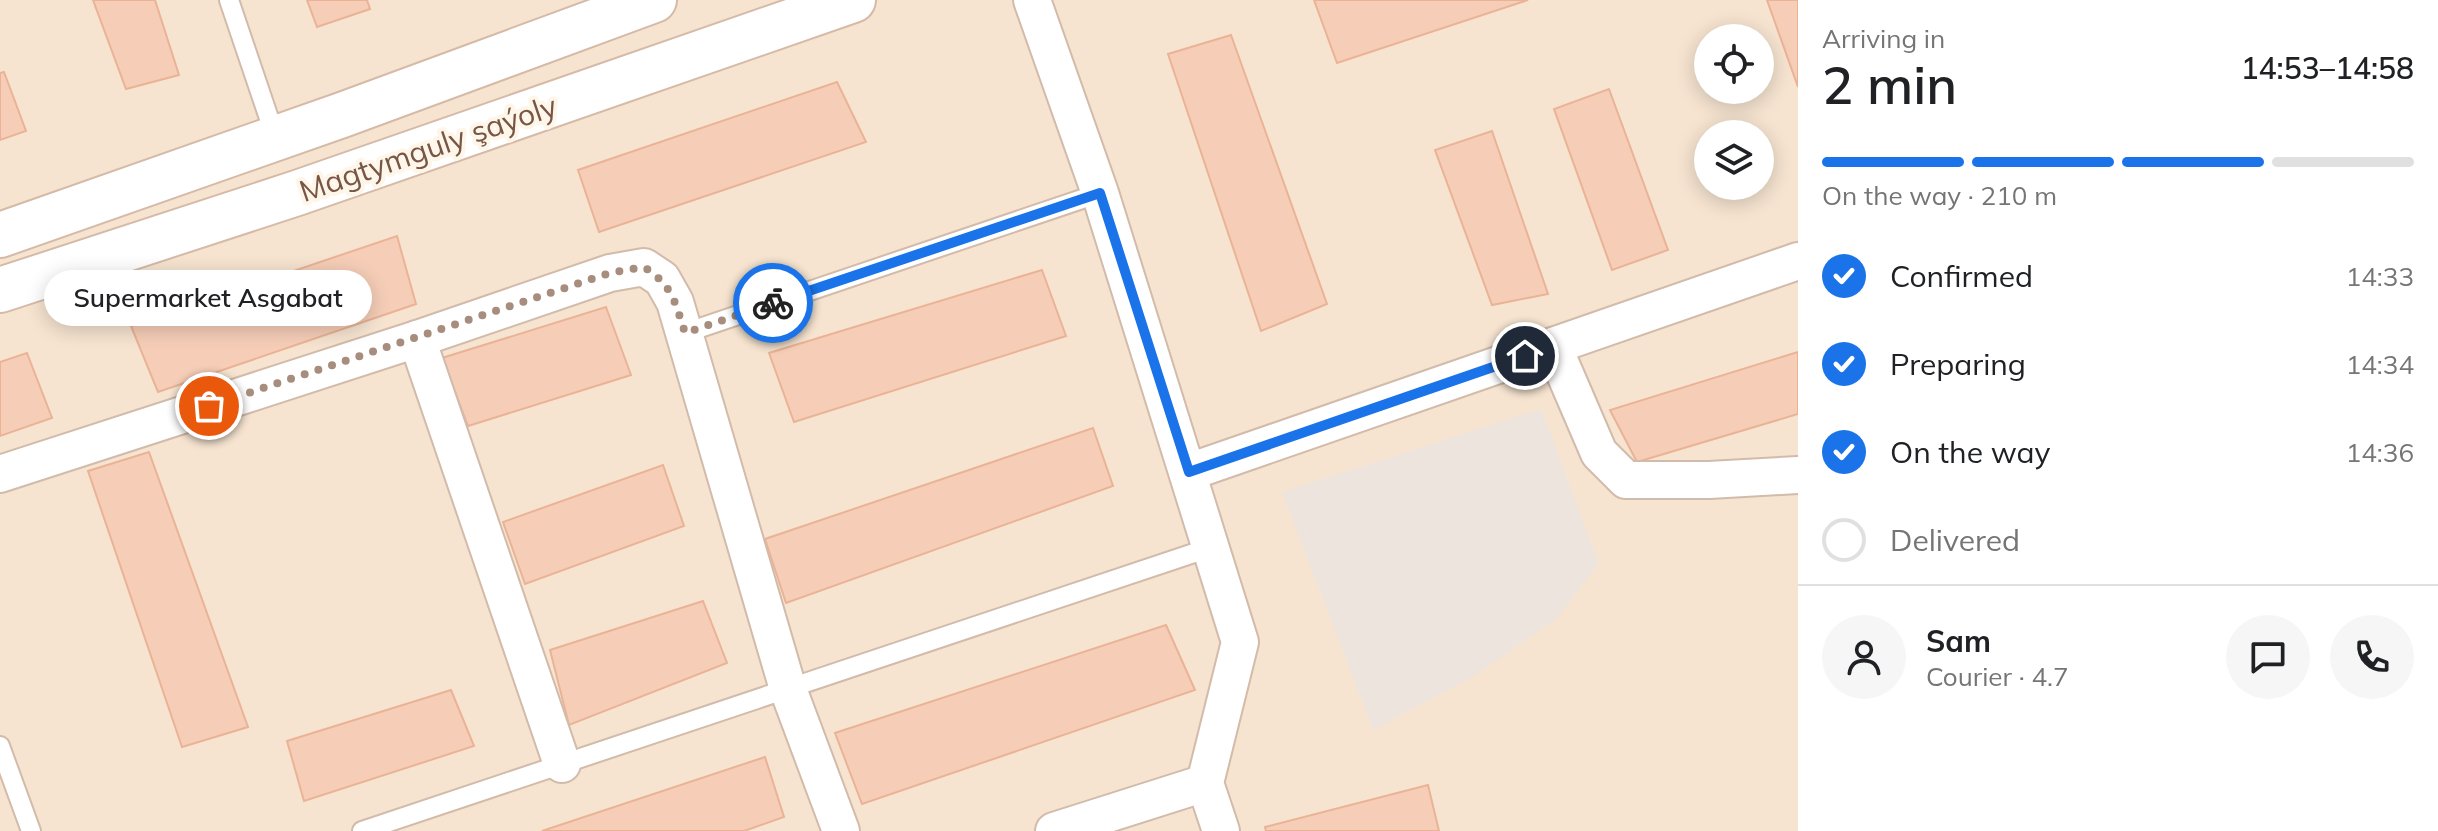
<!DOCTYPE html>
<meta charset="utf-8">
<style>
:root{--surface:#fff;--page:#f6f6f6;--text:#202124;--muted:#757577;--line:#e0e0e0;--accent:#1a73e8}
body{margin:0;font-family:Mulish,sans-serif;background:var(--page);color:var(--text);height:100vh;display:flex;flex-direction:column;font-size:30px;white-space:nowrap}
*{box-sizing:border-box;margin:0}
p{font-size:26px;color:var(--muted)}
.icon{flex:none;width:44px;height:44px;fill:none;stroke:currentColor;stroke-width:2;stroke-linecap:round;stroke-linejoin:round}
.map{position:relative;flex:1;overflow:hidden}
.drawer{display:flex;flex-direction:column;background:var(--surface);width:640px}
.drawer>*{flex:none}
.controls{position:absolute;left:1694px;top:24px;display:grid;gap:16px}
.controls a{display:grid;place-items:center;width:80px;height:80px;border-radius:50%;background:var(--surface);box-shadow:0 4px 20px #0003;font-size:40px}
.pin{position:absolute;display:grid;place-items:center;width:68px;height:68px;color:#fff;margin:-34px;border:4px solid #fff;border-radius:50%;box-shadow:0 2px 8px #0007}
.courier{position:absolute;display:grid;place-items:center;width:80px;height:80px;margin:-40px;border:6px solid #1a73e8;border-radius:50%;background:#fff;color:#222;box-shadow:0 2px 10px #0007}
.bubble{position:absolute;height:56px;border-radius:28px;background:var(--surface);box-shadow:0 4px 20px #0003;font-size:26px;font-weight:600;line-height:56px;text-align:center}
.summary em{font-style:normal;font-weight:600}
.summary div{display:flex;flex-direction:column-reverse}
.summary{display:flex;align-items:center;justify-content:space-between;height:136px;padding:0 24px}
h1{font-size:52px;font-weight:600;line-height:60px}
.bar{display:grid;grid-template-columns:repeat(4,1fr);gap:12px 8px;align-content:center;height:96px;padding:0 24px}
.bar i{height:10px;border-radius:6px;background:var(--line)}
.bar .active{background:var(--accent)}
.bar p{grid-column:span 4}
.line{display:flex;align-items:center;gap:20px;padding:0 24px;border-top:2px solid var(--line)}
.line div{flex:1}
.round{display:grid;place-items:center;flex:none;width:84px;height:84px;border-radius:42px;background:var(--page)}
ol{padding:0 24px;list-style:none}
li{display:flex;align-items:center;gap:24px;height:88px}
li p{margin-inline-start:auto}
li .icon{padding:8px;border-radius:50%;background:var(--accent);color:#fff;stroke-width:4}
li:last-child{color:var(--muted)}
li i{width:44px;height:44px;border:4px solid var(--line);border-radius:50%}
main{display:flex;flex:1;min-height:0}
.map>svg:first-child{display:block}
</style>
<main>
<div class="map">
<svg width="1798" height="831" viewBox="0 0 1798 831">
<rect width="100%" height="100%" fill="#fef2e2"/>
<path fill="#f6e4d0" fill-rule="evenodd" d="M0,0H1798V831H0ZM1708,38H1760V90H1708ZM1708,134H1760V186H1708Z"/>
<path fill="#ede4de" d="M1541,409L1599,563L1556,619L1472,677L1373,730L1282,492Z"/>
<g fill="#f6ceb8" stroke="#eab396" stroke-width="2">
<path d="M93,0H155L179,75L126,89Z"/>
<path d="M307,0H367L370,9L317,27Z"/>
<path d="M1314,0H1528L1337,63Z"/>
<path d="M1767,0H1798V87Z"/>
<path d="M1231,35L1327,304L1261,331L1168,54Z"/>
<path d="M4,72L26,131L0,140V73Z"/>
<path d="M837,82L866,142L599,232L578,170Z"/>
<path d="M1609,89L1668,250L1612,270L1554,109Z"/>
<path d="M1492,131L1548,294L1492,305L1435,150Z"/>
<path d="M397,236L416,304L158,392L131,326Z"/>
<path d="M1042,270L1066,336L794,422L769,353Z"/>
<path d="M606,307L631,375L468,426L442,358Z"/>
<path d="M1798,352V414L1637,462L1610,410Z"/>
<path d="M27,353L52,418L0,436V362Z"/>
<path d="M1093,428L1113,486L786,603L765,539Z"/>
<path d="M149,452L248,727L182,747L88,471Z"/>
<path d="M663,465L684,526L525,584L503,522Z"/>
<path d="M703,601L727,663L569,725L550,650Z"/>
<path d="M1166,625L1195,690L862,804L835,733Z"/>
<path d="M451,690L474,746L304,801L287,741Z"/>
<path d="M765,757L784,817L744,831H542Z"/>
<path d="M1428,785L1439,831H1266L1265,827Z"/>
</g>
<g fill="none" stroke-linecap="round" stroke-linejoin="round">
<defs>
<g id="lane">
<path d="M229,0L276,139"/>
<path d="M685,333L1100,193"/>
<path d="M0,746L31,831"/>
<path d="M362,831L1212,547"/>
</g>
<g id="street">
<path d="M1032,0L1100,193L1240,642L1205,783L1221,831"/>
<path d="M417,339L562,764"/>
<path d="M1553,346L1599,453L1626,480H1709L1798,475"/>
<path d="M1189,472L1798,261"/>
<path d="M0,474L417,339L610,273L644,267L662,279L675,302L788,689L841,831"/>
<path d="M1054,831L1205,783"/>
</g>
<g id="secondary">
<path d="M0,235L342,115L654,0"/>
<path d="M0,290L297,193L853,0"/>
</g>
</defs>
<use href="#lane" stroke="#d2bbaa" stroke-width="22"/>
<use href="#street" stroke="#d2bbaa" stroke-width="40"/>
<use href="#secondary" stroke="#d6baa8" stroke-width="48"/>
<use href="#lane" stroke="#fff" stroke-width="18"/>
<use href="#street" stroke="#fff" stroke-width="36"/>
<use href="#secondary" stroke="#fff" stroke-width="44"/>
</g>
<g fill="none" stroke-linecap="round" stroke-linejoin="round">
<path stroke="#a78d7d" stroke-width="8" stroke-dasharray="0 14.4" d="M209,406L610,273L644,267C673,286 675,302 685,333L773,303"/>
<path stroke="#1a73e8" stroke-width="10" d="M773,303L1100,193L1189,472L1525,356"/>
</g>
<g text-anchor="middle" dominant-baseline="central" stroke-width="8" stroke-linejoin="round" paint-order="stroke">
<g font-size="30" fill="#785646" stroke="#fff6ea">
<text transform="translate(428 148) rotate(-19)">Magtymguly şaýoly</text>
</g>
</g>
</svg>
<div class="controls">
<a><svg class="icon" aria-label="locate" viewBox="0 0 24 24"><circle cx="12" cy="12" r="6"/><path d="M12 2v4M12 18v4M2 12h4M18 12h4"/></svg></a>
<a><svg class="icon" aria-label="layers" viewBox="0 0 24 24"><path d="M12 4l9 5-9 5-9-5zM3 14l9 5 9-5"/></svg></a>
</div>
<div class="pin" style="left:209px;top:406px;background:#ea580c"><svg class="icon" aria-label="bag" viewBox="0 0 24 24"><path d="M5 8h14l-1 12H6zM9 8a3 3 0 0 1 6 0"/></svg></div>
<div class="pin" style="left:1525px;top:356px;background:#1f2937"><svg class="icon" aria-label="home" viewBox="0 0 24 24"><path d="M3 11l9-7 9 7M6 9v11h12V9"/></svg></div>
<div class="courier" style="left:773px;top:303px"><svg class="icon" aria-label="bike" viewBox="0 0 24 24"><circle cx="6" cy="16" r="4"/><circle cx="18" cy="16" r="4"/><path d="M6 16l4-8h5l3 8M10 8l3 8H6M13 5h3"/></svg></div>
<div class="bubble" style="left:44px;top:270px;width:328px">Supermarket Asgabat</div>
</div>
<section class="drawer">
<div class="summary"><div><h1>2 min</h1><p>Arriving in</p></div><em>14:53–14:58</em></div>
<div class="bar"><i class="active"></i><i class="active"></i><i class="active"></i><i></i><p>On the way · 210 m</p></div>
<ol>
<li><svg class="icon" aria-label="check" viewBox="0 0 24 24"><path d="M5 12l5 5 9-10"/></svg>Confirmed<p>14:33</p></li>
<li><svg class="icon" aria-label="check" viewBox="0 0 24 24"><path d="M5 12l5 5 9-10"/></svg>Preparing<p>14:34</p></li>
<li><svg class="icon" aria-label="check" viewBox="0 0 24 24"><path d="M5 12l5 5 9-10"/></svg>On the way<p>14:36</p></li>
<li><i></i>Delivered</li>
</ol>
<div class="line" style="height:144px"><a class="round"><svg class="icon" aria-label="person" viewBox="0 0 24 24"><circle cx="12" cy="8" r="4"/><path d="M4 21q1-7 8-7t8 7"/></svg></a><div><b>Sam</b><p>Courier · 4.7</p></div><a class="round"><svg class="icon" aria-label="chat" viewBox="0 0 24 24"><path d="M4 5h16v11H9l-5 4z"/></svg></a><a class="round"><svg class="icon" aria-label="phone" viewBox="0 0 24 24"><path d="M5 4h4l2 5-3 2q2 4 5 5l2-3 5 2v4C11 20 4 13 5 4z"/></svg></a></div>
</section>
</main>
